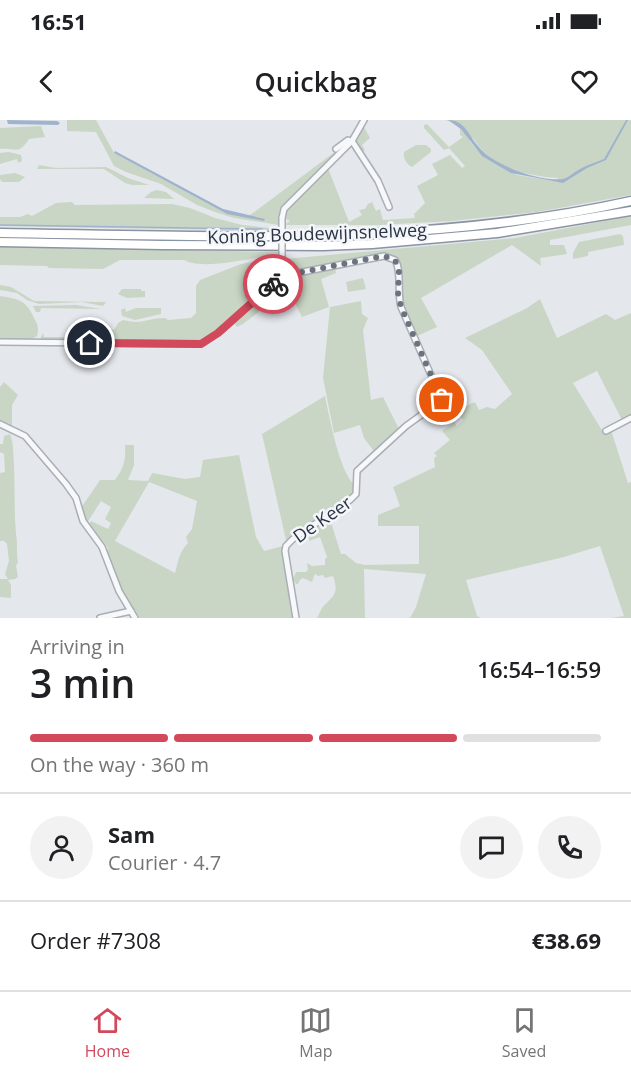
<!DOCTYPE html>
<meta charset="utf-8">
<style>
:root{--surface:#fff;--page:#f2f2f2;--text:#202124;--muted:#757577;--line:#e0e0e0;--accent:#d1495b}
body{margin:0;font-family:"Open Sans",sans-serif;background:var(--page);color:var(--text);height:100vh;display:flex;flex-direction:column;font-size:22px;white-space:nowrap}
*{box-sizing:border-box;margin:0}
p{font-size:20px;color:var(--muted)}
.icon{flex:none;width:33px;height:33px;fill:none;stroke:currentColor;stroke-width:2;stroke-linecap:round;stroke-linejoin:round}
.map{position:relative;height:498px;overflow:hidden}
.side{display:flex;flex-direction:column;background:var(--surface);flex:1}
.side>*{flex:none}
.pin{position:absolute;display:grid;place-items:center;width:51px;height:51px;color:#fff;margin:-26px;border:3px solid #fff;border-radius:50%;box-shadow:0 2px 6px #0007}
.courier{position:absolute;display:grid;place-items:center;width:60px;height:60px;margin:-30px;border:4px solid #d1495b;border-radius:50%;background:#fff;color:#222;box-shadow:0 2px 8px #0007}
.overview em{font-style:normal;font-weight:600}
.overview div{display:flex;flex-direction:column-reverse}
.overview{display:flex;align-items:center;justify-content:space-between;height:102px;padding:0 30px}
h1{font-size:39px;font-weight:600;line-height:45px}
.bar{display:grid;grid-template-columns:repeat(4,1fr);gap:9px 6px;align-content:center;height:72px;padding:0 30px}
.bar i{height:8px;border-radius:4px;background:var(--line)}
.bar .on{background:var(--accent)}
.bar p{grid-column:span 4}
.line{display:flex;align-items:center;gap:15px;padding:0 30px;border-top:2px solid var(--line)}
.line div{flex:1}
.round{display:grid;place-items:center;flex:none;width:63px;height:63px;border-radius:32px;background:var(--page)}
.status{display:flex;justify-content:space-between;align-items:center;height:42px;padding:0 30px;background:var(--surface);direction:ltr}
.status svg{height:16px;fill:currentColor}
header{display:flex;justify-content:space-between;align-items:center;height:78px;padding:0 30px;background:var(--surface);font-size:27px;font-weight:600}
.tabs{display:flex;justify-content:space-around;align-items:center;height:84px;border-top:2px solid var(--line);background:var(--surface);font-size:16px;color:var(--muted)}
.tabs a{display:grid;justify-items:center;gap:3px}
.tabs .on{color:var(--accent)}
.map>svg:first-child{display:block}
</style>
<div class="status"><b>16:51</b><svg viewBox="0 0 49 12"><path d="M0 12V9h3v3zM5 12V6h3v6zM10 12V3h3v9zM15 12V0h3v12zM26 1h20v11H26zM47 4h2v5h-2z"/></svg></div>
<header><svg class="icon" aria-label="back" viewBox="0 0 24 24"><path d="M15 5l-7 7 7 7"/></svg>Quickbag<svg class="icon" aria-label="heart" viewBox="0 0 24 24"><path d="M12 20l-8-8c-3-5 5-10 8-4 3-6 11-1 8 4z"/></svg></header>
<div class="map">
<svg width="631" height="498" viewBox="0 0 631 498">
<rect width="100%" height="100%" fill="#e4e7ec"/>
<g fill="#c9d6c5" fill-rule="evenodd">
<path d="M67,0H96L114,33L227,94L264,99L249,96L332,34L339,31L283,86L279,92V105L234,98L215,92L197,85L161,64L126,52L114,46L96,12L67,11Z"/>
<path d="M444,0H631V75L537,92L452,101L379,105H284L290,101L284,98L290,86L328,48L349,102L362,95L359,90L365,89L368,84L372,82L376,91L380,89L383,100L415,98L414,94L425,83L417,66L438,55L432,44L450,35L462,48L465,46L449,28L444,30L424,8V5L427,4L449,27L463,17L460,15V9L454,2ZM473,18C490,47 527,56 558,58L559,62L517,55L477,30L469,20Z"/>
<path d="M41,6L45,17L29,19C18,36 17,27 0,29V8Z"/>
<path d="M364,7L370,18L362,25L365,30L362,32L355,22Z"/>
<path d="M416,25H426L431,29V32L412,47C406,44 403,38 404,32Z"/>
<path d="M9,32L21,35L22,41L18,43L17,39L0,44V33Z"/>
<path d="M39,45L56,48L106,47L128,58L149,65H132L125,63L104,49H37Z"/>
<path d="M15,53L25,57L19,62H2L0,59V55Z"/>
<path d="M157,70L166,72L174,79L144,78L151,72Z"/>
<path d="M72,82L75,85L172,84L190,88L215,98L242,105L279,109V111L0,106V97H20L28,94L32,96L56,83Z"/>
<path d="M631,96V105L550,120V125H564L567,134L540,138L541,146L512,125L421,178L437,207L415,217L402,185L399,171L400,144L394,137L384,134L290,152L285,150V139L515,118Z"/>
<path d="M620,114L623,116L624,125L588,132V136L573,139V133L579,122Z"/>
<path d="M0,127L278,132V134C253,137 205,151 184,140H120L103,149L49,148L47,146L0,145Z"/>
<path d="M278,138L279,153L213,215L200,222L92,221L98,211L114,210L118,203L123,200C144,205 146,198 165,198L168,200L191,198L196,193V166L200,160L241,144Z"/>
<path d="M335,149L336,153L321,159L329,187L302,197L288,169L243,204L237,207L234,203L285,159Z"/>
<path d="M363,158L366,169L348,172L346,162Z"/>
<path d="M0,165L11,167L34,181L106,182L103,186L82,182L39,184L27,180L17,173L0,170Z"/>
<path d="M122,169H141V171H145V177L127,178L118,174Z"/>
<path d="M0,176C19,179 26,180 34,198C38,205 39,209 37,216L30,220H0Z"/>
<path d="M540,179L557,218L606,194L615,200L631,193V296L623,302L597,251L573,263L603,312L611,310L628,363L631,362V498H611L624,496L600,426L564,437L466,460L477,496L481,498H410L416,487L426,454L364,449L365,498H317C319,495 320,491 322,488C332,476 340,475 333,456L325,458L323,455L318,456L315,454L312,462L303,458L300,460L298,464H296L293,459L296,452H306L308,450L307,443L312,446L325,445V439L327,437L320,417L309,421V410L329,396L341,434H345L356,443L365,445L419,444V406H378V395L400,386L393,367L435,347L434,338L437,336L434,333L450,320L442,311L454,302L457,306L463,300L454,287L460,289L475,282L479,290L487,287L495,289L512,274L482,230L465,218L527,188Z"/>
<path d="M361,181L362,194L368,198L363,210L371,280L383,277L400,311L376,334L364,318L360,305L334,313L323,258L330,187Z"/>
<path d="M76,185L101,189L41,188L40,192H36L33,186Z"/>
<path d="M125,188L126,192L136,188H161V194L135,200L122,196L121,190Z"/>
<path d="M43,213L44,217H88L82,221H41L40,219Z"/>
<path d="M4,262L18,275L12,285V307L0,301V267Z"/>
<path d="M325,276C329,295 340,356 356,366L355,374L284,426L295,498H140L129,481H126L100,421L107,430L108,428L89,404L91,401L108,409L111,403L105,399L111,387L101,381L87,403L81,388L100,360H115C124,348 126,339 125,325H134V345L128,360L148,361L152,353L185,359L200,357L203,340L239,335L256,417L264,431L283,426L286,420L262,314ZM149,362L197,381L192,409L186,417L188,423C179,432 178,442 175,453L115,421Z"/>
<path d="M10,314C14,323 13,335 14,345C15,368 14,392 16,414C18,424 16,433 18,442L16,446L18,457L15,459L8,460L11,465V478L0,477V459H8L5,454L9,441L7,424L4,421H0V353L5,352L4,334L0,332V324H3L4,316Z"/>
</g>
<g fill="#9fb4cc">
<path d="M7,0L57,1L60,3L58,5L8,4Z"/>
<path d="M448,0C465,0 469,16 478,26C492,45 540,62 563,59C567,58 571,55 575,52C584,46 594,43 604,39L626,0H628L606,40L587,48L563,63L511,53L482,36L461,9Z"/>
<path d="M115,31L223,89L265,99L264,101L227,94L114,33Z"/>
</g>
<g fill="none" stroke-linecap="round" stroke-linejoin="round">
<path stroke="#9fb4cc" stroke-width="1.5" d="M0,105L262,109"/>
<defs>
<g id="minor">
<path d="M352,21L378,61L389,87"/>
<path d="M336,29L348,20L350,21"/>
<path d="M282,98L284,89L352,21L364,0"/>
<path d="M0,222L201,224L218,213L282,156L384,136L395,140C402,150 397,172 401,187L442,280L406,306L357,351L356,374L350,380L293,419L286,426L285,431L296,498"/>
<path d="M0,304L25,316L66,364L76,378L83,401L102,427L119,471L135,498"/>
<path d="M606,311L631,298"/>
<path d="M100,498L131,491"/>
</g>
<g id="highway">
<path d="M0,113C211,116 423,127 631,81"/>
<path d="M0,122L162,125L323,126L372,124L497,113L631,91"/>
</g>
</defs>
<use href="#minor" stroke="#a9aeb7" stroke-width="8"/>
<use href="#highway" stroke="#8b94a3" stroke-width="11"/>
<use href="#minor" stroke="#f7f8fa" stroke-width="5"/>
<use href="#highway" stroke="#fff" stroke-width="8"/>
<defs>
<path id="minor-bridge" d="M282,98V145"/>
</defs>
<use href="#minor-bridge" stroke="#a9aeb7" stroke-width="8" stroke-linecap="butt"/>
<use href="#minor-bridge" stroke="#f7f8fa" stroke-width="5"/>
</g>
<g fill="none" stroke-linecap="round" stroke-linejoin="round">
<path stroke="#6c737f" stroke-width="6" stroke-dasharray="0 10.8" d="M273,164L282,156L384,136L395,140L399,150L398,173L401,187L442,280"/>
<path stroke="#d1495b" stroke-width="8" d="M90,223L201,224L218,213L273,164"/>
</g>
<g text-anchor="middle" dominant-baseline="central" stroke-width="5" stroke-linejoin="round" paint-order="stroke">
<g font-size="18" fill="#2b3445" stroke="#f4f6f9">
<text transform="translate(317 113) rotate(-2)">Koning Boudewijnsnelweg</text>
<text transform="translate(322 399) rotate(-35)">De Keer</text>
</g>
</g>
</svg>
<div class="pin" style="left:442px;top:280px;background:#ea580c"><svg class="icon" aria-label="bag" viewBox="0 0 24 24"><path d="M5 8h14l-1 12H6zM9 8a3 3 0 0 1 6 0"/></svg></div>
<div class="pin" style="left:90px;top:223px;background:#1f2937"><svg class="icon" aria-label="home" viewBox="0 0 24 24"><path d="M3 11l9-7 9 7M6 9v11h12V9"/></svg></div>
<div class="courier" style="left:273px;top:164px"><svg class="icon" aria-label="bike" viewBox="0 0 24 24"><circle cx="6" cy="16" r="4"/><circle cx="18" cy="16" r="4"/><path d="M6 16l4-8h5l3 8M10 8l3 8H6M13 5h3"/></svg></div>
</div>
<section class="side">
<div class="overview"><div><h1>3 min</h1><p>Arriving in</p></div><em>16:54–16:59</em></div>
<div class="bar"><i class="on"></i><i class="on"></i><i class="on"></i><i></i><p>On the way · 360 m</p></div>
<div class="line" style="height:108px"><a class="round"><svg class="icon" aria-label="person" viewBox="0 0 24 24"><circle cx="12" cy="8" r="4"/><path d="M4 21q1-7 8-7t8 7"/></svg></a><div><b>Sam</b><p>Courier · 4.7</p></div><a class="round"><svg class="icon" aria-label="chat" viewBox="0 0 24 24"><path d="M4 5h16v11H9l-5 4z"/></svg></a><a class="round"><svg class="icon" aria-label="phone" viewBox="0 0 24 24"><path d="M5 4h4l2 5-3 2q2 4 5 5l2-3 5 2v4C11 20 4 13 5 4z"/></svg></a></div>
<div class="line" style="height:78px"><div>Order #7308</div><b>€38.69</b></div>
</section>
<nav class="tabs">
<a class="on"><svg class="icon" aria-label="home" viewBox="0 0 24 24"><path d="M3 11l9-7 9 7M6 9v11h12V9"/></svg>Home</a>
<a><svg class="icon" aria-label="map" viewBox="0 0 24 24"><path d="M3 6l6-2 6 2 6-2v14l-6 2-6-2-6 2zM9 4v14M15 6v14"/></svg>Map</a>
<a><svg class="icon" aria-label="saved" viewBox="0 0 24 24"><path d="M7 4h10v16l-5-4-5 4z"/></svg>Saved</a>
</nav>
